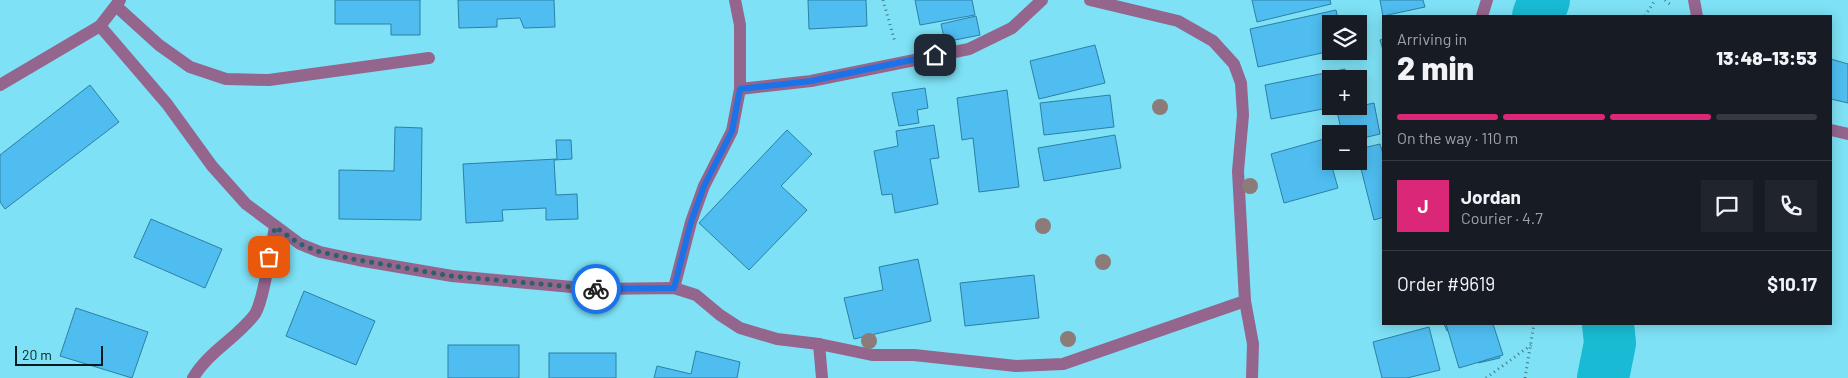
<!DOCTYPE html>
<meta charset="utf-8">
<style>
:root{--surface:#171b24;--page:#20242c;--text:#f1f3f6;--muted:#9ea1a6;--line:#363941;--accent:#db2777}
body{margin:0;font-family:Barlow,sans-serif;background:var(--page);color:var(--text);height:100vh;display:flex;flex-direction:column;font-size:19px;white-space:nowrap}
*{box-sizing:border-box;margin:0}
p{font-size:16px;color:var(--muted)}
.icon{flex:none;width:28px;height:28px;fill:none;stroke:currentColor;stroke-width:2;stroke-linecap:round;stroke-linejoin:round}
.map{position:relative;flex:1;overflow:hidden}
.side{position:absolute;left:1382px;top:15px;width:450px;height:310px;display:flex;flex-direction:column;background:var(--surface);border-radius:0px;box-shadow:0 2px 12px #0003}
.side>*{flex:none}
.fabs{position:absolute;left:1322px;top:15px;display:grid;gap:10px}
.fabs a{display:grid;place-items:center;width:45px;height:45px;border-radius:0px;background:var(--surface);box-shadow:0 2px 12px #0003;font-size:25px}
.scale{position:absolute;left:15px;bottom:12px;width:88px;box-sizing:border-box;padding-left:5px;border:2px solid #001b20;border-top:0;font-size:14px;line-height:18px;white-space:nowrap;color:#001b20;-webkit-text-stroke:4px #7ee1f5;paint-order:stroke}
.pin{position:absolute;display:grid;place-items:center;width:42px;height:42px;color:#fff;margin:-21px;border-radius:10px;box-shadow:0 2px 8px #0006}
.courier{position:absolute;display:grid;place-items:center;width:50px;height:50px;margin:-25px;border:4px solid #1a73e8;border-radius:50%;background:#fff;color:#222;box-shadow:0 1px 6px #0007}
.summary em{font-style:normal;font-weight:800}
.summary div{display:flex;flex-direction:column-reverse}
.summary{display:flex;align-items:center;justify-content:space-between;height:85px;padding:0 15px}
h1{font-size:32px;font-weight:800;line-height:38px}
.bar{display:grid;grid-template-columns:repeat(4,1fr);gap:8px 5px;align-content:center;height:60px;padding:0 15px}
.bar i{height:6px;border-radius:4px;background:var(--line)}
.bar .selected{background:var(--accent)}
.bar p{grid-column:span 4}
.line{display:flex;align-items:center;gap:12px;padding:0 15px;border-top:1px solid var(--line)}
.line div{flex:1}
.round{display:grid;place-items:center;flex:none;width:52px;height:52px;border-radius:0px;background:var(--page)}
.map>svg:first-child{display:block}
</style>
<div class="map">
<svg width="1848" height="378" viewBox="0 0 1848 378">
<rect width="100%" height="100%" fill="#7ee1f5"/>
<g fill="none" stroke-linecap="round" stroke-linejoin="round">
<g stroke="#19bad3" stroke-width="52">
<path d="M1538,16L1544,0"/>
<path d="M1603,378L1610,343L1608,324"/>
</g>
</g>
<g fill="#4fbdf0" stroke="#2c80a5">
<path d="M335,0H420V35H391V24H335Z"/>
<path d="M458,0H554L555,27L524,28L520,18L497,19V27L459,28Z"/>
<path d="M808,0H866L867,26L809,29Z"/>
<path d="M915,0H972L975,15L920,25Z"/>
<path d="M1252,0H1330L1331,4L1257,22Z"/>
<path d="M1380,0H1423L1425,7L1383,16Z"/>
<path d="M1336,10L1339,24H1331V51L1258,67L1250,29Z"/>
<path d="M976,16L980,35L945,42L941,24Z"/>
<path d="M1384,39V53L1380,40Z"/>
<path d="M1095,45L1105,83L1039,99L1030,61Z"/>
<path d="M1831,59L1848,64V103L1831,99Z"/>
<path d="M1345,69L1347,79H1331V106H1338L1271,119L1265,85Z"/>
<path d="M90,85L119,122L5,209L0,202V155Z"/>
<path d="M925,88L928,108L917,110L919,123L899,126L892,93Z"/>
<path d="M1007,90L1019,187L979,192L973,138L962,140L957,98Z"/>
<path d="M1110,95L1114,127L1044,135L1040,103Z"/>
<path d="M1374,103L1380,134L1359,139V134H1342L1337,111Z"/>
<path d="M934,125L939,158L930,159L938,204L895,213L892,194L882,195L874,151L898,146L896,131Z"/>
<path d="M395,127L422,128L421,220L339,219V170L394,171Z"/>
<path d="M787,130L812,154L781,186L807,210L749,270L699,223Z"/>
<path d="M1115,135L1121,168L1044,181L1038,148Z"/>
<path d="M1324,139L1338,188L1284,203L1271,154Z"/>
<path d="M556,140H571L572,159L554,160L556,195L577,194L578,219L546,220V208L502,210L503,221L466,223L463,164L557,159Z"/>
<path d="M1380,144L1384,157V217L1374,220L1359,161V149Z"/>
<path d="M151,219L222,249L205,288L134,257Z"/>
<path d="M918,259L931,321L854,339L844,298L883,290L879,267Z"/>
<path d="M1034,275L1039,318L965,326L960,283Z"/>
<path d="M304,291L375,321L356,365L286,336Z"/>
<path d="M76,308L148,332L132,378L60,356Z"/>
<path d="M1444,324H1491L1500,358L1478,363L1477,360L1464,364L1454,329L1447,331Z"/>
<path d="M1446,324H1493L1503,355L1459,368Z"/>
<path d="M1429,327L1440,370L1407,378H1382L1373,342Z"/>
<rect x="448" y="345" width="71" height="33"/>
<path d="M696,351L740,362L737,378H654L657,366L691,374Z"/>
<rect x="549" y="353" width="67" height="25"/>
</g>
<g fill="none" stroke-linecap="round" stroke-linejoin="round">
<g stroke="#3c7985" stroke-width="3" stroke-dasharray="1 4" stroke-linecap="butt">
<path d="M883,0L895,42"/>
<path d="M1665,0L1672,6"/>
<path d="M1645,16L1655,0"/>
<path d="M1486,378L1531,345"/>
<path d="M1525,378L1534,324"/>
</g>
<g stroke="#94658d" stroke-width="12">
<path d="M1090,0L1178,21L1213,41L1234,64L1241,83L1243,115L1238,171L1245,301L1253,344L1252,378"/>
<path d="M1694,0L1697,16"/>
<path d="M116,6L159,45L190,67L226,79L269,80L429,58"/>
<path d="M1482,16L1487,0"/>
<path d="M100,26L167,104L212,166L246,204L300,244L320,252L358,260L452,276L594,289L674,288L696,295L720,315L740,328L777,339L819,344L872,355H914L1016,366L1063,364L1245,301"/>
<path d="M0,85L100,26L120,0"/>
<path d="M740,89L811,81L969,49L1012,28L1042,0"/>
<path d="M1831,130L1848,134"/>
<path d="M674,288L691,222L704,186L732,131L740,89V25L735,0"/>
<path d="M819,344L822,378"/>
<path d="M193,378C208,352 237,338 255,314C264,300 271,246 275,227"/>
</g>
</g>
<g fill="#8d7b7a">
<circle cx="1160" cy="107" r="8"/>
<circle cx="1250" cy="186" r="8"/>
<circle cx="1043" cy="226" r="8"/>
<circle cx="1103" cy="262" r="8"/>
<circle cx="1068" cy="339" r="8"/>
<circle cx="869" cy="341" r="8"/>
</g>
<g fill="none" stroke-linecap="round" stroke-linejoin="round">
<path stroke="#2c606b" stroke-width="5" stroke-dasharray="0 9" d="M269,257L275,227L300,244L320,252L358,260L452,276L596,289"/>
<path stroke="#1a73e8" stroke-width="6" d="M596,289L674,288L691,222L704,186L732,131L740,89L811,81L935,55"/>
</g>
</svg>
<div class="fabs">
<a><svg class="icon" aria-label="layers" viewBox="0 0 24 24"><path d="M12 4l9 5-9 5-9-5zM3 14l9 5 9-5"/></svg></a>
<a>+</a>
<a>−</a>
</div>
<div class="scale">20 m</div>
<div class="pin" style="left:269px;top:257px;background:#ea580c"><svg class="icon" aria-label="bag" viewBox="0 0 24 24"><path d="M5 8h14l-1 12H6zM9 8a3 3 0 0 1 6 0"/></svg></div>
<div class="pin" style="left:935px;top:55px;background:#1f2937"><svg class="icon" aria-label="home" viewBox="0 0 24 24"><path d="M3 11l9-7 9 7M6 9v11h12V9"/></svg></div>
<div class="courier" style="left:596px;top:289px"><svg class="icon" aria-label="bike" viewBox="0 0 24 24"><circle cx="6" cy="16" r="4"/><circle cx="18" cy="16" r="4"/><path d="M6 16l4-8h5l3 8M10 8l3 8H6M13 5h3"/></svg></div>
<section class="side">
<div class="summary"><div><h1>2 min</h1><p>Arriving in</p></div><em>13:48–13:53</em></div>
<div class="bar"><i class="selected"></i><i class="selected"></i><i class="selected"></i><i></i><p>On the way · 110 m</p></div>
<div class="line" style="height:90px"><b class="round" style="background:var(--accent);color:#fff">J</b><div><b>Jordan</b><p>Courier · 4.7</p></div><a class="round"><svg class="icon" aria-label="chat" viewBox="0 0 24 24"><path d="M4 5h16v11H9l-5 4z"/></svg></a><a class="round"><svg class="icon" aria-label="phone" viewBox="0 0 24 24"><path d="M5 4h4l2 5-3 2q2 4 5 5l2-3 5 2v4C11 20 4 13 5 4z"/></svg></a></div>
<div class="line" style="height:65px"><div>Order #9619</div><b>$10.17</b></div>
</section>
</div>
